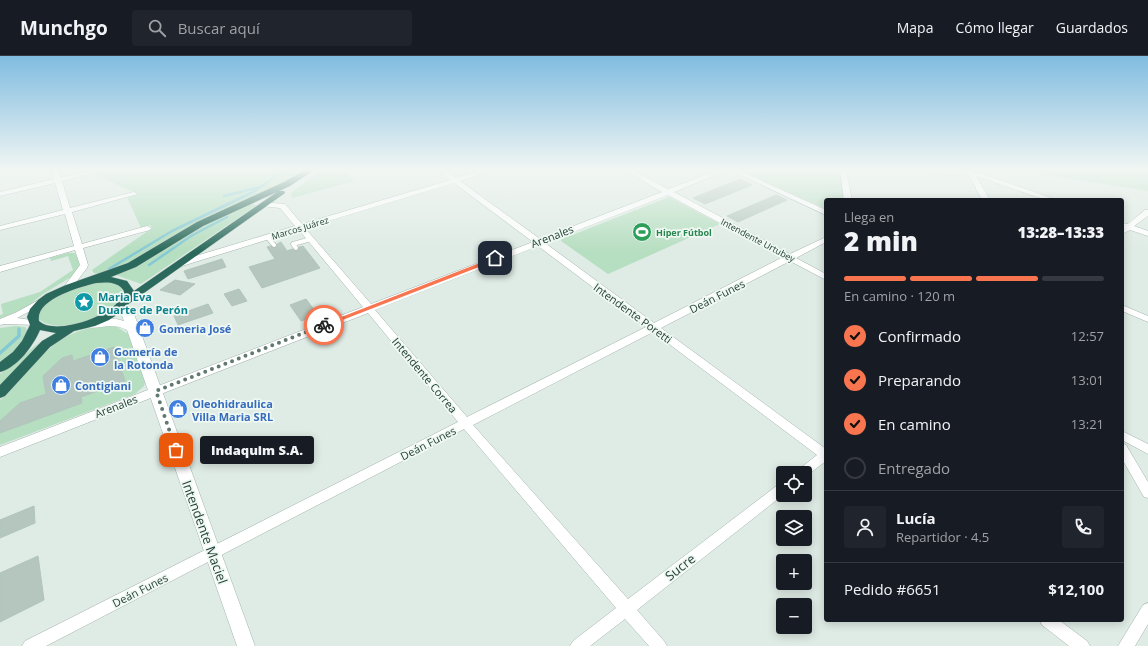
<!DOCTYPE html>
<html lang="es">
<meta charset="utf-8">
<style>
:root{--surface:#171b24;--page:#20242c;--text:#f1f3f6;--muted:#9ea1a6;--line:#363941;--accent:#f9754f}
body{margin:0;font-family:"Open Sans",sans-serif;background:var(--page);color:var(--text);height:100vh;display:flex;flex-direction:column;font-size:15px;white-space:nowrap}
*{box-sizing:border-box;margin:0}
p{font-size:13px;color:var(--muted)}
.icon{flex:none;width:22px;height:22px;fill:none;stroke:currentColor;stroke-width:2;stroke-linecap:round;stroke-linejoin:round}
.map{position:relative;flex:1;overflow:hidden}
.drawer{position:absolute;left:824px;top:142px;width:300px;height:424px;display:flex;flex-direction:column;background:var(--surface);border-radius:4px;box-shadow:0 2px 10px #0003}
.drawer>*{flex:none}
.fabs{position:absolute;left:776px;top:410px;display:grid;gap:8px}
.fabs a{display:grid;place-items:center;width:36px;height:36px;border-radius:4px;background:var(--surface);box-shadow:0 2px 10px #0003;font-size:20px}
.pin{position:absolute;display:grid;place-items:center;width:34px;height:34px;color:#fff;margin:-17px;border-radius:8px;box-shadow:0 2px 6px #0006}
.courier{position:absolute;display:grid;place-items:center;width:40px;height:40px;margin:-20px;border:3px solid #f9754f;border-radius:50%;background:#fff;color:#222;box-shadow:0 1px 5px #0007}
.bubble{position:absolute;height:28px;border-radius:4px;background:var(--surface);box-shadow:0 2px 10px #0003;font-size:13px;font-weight:800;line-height:28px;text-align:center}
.head em{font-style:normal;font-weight:800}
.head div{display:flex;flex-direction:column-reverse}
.head{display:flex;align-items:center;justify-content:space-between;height:68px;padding:0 20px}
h1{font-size:26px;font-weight:800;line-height:30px}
.bar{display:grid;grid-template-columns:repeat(4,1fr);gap:6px 4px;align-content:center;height:48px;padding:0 20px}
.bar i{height:5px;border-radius:3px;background:var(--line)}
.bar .active{background:var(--accent)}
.bar p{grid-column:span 4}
.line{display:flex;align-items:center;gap:10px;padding:0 20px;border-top:1px solid var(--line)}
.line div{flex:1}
.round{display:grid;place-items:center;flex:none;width:42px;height:42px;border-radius:4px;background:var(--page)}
ol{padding:0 20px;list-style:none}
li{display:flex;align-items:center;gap:12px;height:44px}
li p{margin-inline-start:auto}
li .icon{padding:4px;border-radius:50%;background:var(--accent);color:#111;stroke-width:4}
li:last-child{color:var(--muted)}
li i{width:22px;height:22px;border:2px solid var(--line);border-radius:50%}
header{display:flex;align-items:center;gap:24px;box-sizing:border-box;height:56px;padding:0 20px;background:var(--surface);border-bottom:1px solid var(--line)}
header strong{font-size:19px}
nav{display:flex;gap:22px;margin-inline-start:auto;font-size:14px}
.search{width:280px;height:36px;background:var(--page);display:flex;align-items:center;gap:10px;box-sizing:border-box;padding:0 14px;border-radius:4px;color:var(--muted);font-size:15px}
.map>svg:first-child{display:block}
</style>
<header>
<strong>Munchgo</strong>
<div class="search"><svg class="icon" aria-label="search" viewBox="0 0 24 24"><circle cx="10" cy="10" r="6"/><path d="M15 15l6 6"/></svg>Buscar aquí</div>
<nav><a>Mapa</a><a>Cómo llegar</a><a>Guardados</a></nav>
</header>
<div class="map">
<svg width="1148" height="590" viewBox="0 0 1148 590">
<rect width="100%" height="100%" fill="#dfebe5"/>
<g fill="#b6dec0">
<path d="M86,114H307L128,208L99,218L94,217L92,214L152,172L150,169L141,172L127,141L138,138Z"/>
<path d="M321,114H343L354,125L292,142L291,137Z"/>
<path d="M738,114H839L845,144H826V153Z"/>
<path d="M1018,114H1148V135Z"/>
<path d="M669,141L720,168L608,218L561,185L562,183Z"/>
<path d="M249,148L257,149L141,228L116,219L197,172Z"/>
<path d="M68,197H75L79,206V212L71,221L43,238L25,252L0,263V259L3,258L1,248L40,236L73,214L68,200L51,205L50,202Z"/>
<path d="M107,226C114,227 121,228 123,236C122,240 120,245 118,248C105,263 55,279 39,263V254L53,241L89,227Z"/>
<path d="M16,270L25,271L27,274C26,289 10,298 0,307V272Z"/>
<path d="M105,270L117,271L128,278L145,326L144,330L135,338L0,389V344C36,312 50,274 105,270Z"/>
<path d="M40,286L0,331V318Z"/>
</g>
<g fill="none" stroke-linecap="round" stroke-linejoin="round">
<g stroke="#84c9d4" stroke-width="2.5">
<path d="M224,140L260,131"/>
<path d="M149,209L191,180L227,161"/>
<path d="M109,213L172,175L253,136L285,114"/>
</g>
<path stroke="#84c9d4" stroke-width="3.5" d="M0,297L19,280V273"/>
</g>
<g fill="#b4c6be" stroke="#b1c5bc">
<path d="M740,123L752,129L705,148L693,142Z"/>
<path d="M776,139L787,144L738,166L727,160Z"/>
<path d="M281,186L287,195L292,193L297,195L299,191L303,190L320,212L262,232L249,211L275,203L267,191L270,190L275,192L277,188Z"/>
<path d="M222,203L226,211L188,223L184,215Z"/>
<path d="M175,224L195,228L180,239L160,234Z"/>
<path d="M239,233L247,245L232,250L224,238Z"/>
<path d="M306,243L318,259L301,265L290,249Z"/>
<path d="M208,248L213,257L178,269L174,260Z"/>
<path d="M114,291L125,325L81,341L82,347L0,377V365L20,347L46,338L43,320L62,302L72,299L73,305Z"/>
<path d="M34,450L35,467L0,482V464Z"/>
<path d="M38,500L44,544L0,566V517Z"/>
</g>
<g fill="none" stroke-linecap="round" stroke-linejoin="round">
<defs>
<g id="lane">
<path d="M268,182L274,189"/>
<path d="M296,192L293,188L311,183"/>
</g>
<g id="street">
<path d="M52,114H58L61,122L93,114L100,115L62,125L70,152L134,136L138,138L72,156L82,188L147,170L151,172L150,174L83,192L88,209L87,212L70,234L67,235L63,232L80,209L75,194L0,216V210L74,190L65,158L0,174V170L63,154L55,127L0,140V136L54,123Z"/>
<path d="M438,114H445L456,122L482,114H492L460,125L540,183L662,136L624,114H632L668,133L719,114H728L674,136L790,198L826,181V186L796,202L826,218V224L790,205L661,272L826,393V405L806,420L805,421V417H796L798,414L817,399L653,276L473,369L628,543L779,428L783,427V439L637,554L664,585L667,590H649L625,563L590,590H570L573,585L616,552L464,373L46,590H22L25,585L458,366L368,257L0,401V391L363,251L299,174L182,210L179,211L175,208L176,206L295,170L280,152L262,150V146L285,148L302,168L450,124ZM454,127L533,186L371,248L305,172ZM668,139L783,201L654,267L545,187ZM538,190L646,271L467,361L375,254Z"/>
<path d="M730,114H738L826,154V159Z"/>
<path d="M840,114H846L852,144H844Z"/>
<path d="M926,114H972L973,116L980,117L1057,144H1046L976,120L990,144H982L969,119L929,116Z"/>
<path d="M1145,154H1148V160L1134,170L1148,175V180L1130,174L1122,178V167L1128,168Z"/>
<path d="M44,241L47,242L49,244L47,246L17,262L38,265L40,267L38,269L4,268L0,269V263L17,256Z"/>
<path d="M1122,249L1148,260V266L1122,255Z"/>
<path d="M1122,375L1148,388V398L1122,384Z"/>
<path d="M1122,387L1126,389L1148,426V442L1144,441L1122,403Z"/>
<path d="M1148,547V568L1135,590H1118L1143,549Z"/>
<path d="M1040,564H1059L1087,585L1090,590H1069L1042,569Z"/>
</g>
<path id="secondary" d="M123,246L127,247L134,258L255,590H237L127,274C110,265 100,274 86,271L84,268L86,265C99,262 111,261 124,265L118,249Z"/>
<path id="highway" d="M305,114H314L290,130L279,135H284L285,137L127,249L121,256L109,264L95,270L74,275L50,291L5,340L0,342V329L42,285L56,277L40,274C33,290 18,311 0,316V306L13,296L22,285L30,269L27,261L30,253L38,244L46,238L66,229L128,207L197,166L284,126ZM277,136L134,235L127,225L111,221L136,211L203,170ZM96,227C106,226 118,225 124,235C121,241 119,246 114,250C100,263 54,279 39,265C35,243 80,231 96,227Z"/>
</defs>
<use href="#lane" stroke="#a2b3ac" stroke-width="5"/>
<use href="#street" stroke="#a2b3ac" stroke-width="1"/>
<use href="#secondary" stroke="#9db7ad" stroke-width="1"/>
<use href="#highway" stroke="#c0c8c6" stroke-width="1"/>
<use href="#lane" stroke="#fff" stroke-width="4"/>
<use href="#street" fill="#fff" fill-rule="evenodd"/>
<use href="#secondary" fill="#fff" fill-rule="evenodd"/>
<use href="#highway" fill="#2a695b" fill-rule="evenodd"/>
</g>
<linearGradient id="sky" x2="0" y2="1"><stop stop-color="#80bce0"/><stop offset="0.58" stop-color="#f1f6f3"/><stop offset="1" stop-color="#f1f6f3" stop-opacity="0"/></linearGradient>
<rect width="1148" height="196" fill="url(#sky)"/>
<path fill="#f9754f" d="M495,201H497V204L327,270L321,269Z"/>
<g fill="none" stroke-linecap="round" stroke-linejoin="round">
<path stroke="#627971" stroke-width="4" stroke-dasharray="0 7.2" d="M176,394L156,335L324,269"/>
</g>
<defs>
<symbol id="stadium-disc" viewBox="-11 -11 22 22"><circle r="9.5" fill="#2e9e5b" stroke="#eff8f3"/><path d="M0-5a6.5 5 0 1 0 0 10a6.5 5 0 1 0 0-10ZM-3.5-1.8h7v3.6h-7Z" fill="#fff"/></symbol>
<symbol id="sight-disc" viewBox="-11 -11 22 22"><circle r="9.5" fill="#0f9aa8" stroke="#eff8f3"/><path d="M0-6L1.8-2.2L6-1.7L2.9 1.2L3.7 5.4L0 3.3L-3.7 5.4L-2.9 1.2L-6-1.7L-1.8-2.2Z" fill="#fff"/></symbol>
<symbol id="shop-disc" viewBox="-11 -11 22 22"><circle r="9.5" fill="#3f7fe0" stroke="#eff8f3"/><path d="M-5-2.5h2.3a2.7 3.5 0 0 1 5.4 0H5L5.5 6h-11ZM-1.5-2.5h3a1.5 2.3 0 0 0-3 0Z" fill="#fff"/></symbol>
</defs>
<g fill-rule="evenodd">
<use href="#stadium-disc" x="631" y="165" width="22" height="22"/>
<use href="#sight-disc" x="73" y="235" width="22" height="22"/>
<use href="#shop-disc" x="134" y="261" width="22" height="22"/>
<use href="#shop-disc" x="89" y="290" width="22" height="22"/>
<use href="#shop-disc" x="50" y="318" width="22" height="22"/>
<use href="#shop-disc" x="167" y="342" width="22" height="22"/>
</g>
<g text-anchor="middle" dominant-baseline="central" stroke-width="3.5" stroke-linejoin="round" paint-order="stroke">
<g font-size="9" fill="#1f3c33" stroke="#eff8f3">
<text transform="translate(300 172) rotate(-17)">Marcos Juárez</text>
<text transform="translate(758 184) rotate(28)">Intendente Urtubey</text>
</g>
<g font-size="9" font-weight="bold" fill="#27864d" stroke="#eff8f3" text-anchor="start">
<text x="656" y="176">Hiper Fútbol</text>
</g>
<g font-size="11" fill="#1f3c33" stroke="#eff8f3">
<text transform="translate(552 180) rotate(-21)">Arenales</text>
<text transform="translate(717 240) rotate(-27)">Deán Funes</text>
<text transform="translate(633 257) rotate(36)">Intendente Poretti</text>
<text transform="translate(425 319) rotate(50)">Intendente Correa</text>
<text transform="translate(116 350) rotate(-21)">Arenales</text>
<text transform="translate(428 387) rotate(-27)">Deán Funes</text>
<text transform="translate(140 534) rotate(-27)">Deán Funes</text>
</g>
<g font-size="11" font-weight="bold" fill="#0d838f" stroke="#eff8f3" text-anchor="start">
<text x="98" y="240">Maria Eva<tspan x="98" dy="13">Duarte de Perón</tspan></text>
</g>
<g font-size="11" font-weight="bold" fill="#366cbe" stroke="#eff8f3" text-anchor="start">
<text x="159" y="272">Gomeria José</text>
<text x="114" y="295">Gomería de<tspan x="114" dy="13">la Rotonda</tspan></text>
<text x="75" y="329">Contigiani</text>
<text x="192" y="347">Oleohidraulica<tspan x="192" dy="13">Villa Maria SRL</tspan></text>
</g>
<g font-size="13" fill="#1f3c33" stroke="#eff8f3">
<text transform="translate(205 476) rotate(70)">Intendente Maciel</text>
<text transform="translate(680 511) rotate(-38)">Sucre</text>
</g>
</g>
</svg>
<div class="fabs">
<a><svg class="icon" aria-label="locate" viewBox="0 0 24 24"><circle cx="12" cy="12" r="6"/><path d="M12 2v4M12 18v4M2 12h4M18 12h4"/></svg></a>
<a><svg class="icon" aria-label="layers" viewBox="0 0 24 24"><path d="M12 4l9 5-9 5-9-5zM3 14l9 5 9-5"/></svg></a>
<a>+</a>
<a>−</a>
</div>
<div class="pin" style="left:176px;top:394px;background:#ea580c"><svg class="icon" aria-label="bag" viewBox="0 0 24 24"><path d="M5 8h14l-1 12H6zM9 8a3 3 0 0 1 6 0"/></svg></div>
<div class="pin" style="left:495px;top:202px;background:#1f2937"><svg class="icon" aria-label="home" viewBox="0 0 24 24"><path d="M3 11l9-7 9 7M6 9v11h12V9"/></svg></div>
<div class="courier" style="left:324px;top:269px"><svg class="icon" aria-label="bike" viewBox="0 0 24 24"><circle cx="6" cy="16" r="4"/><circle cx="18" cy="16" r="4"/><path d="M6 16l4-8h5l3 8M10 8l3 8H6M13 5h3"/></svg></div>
<div class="bubble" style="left:200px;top:380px;width:114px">Indaquim S.A.</div>
<section class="drawer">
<div class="head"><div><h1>2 min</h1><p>Llega en</p></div><em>13:28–13:33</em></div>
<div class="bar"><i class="active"></i><i class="active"></i><i class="active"></i><i></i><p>En camino · 120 m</p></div>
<ol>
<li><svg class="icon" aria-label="check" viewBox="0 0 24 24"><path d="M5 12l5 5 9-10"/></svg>Confirmado<p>12:57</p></li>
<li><svg class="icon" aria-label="check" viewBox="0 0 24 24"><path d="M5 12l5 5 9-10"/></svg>Preparando<p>13:01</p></li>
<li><svg class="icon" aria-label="check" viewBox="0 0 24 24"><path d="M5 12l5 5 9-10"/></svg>En camino<p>13:21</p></li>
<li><i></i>Entregado</li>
</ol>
<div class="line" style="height:72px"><a class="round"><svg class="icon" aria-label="person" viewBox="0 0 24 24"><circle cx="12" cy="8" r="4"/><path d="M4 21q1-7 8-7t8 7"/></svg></a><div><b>Lucía</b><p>Repartidor · 4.5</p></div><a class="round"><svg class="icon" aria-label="phone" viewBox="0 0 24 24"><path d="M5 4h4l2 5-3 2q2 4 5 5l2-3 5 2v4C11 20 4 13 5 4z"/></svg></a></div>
<div class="line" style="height:52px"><div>Pedido #6651</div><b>$12,100</b></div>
</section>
</div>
